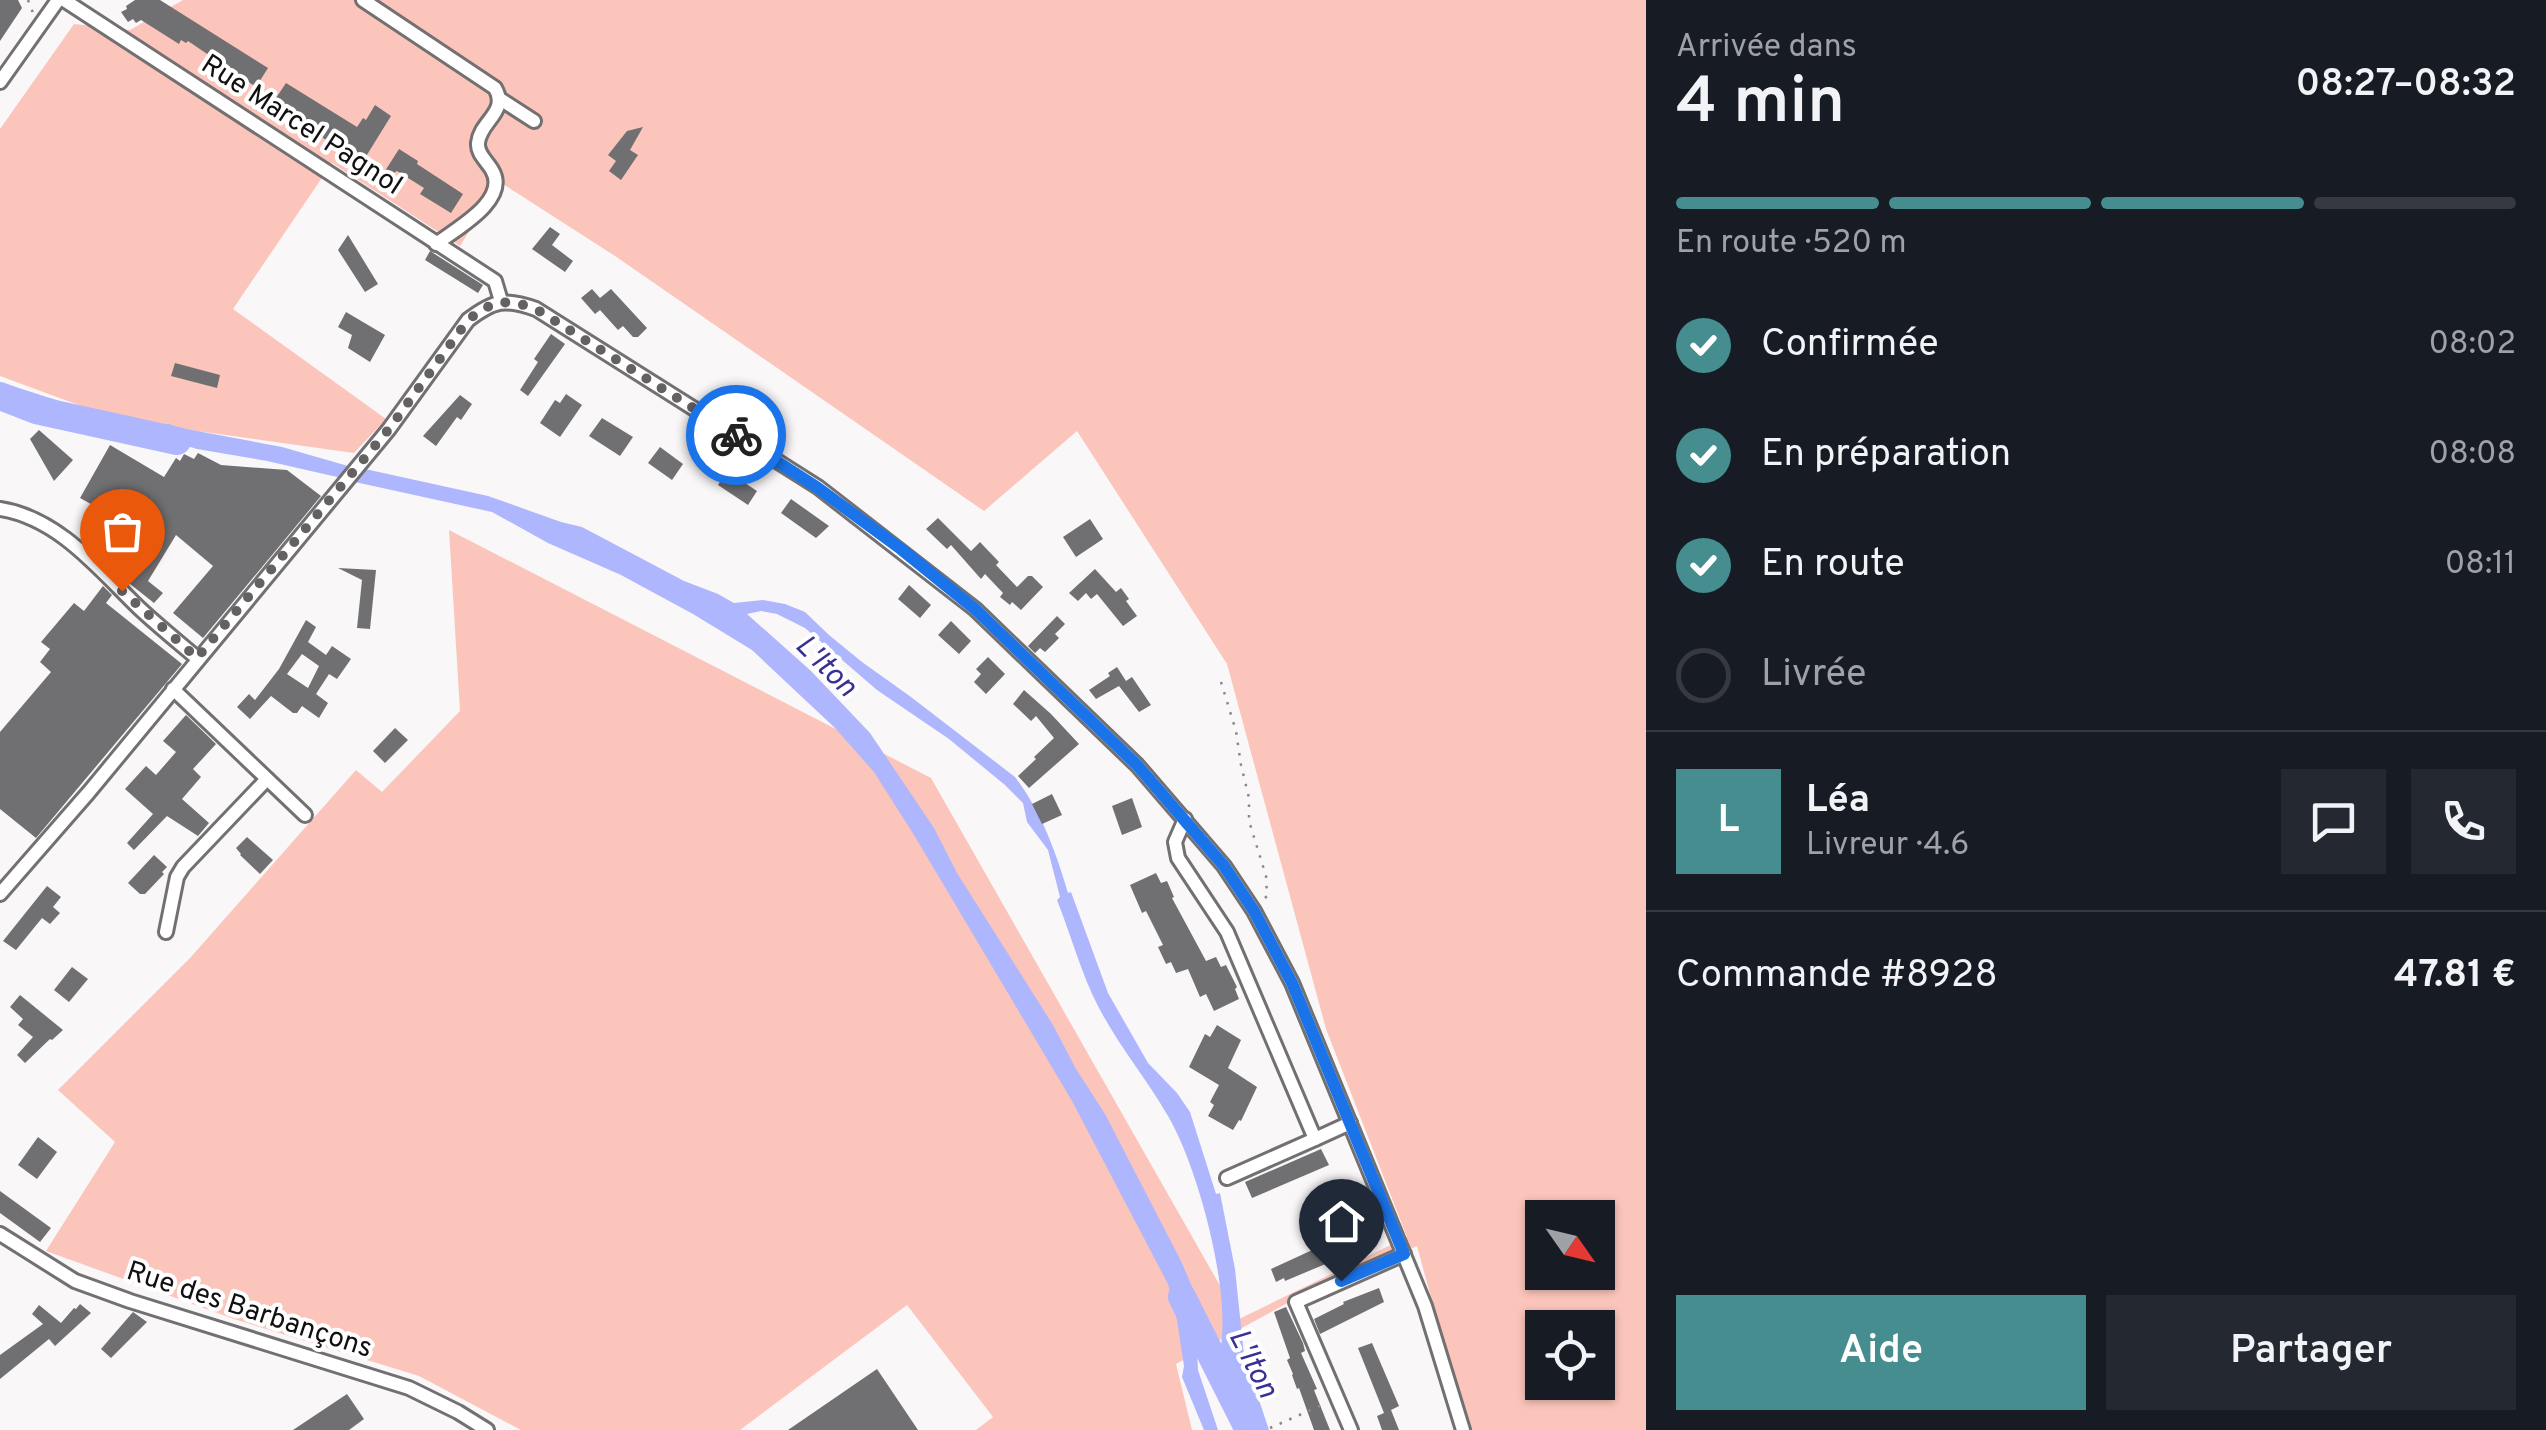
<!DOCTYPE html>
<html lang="fr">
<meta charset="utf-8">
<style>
:root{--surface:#171b24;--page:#242831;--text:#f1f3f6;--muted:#9ea1a6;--line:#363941;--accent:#458d8e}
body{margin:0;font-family:Overpass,sans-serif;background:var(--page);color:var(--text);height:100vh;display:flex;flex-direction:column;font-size:38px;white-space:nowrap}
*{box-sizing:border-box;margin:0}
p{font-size:32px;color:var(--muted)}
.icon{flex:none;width:55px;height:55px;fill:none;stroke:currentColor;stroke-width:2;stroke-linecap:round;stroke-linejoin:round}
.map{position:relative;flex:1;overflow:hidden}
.sheet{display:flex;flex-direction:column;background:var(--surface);width:900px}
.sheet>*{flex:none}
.needle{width:65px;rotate:124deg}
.controls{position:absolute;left:1525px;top:1200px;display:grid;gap:20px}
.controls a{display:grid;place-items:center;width:90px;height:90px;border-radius:0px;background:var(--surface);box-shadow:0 2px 8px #0004;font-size:50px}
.pin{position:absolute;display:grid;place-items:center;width:85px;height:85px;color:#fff;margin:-102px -42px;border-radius:50% 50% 50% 0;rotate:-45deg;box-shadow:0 0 10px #0007}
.pin .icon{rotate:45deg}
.courier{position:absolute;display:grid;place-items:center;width:100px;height:100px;margin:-50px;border:8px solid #1a73e8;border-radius:50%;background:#fff;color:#222;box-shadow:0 2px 12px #0007}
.head em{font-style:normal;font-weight:600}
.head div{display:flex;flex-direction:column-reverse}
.head{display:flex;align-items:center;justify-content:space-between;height:170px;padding:0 30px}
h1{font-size:65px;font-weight:600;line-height:75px}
.bar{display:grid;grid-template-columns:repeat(4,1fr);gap:15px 10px;align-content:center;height:120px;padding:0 30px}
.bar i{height:12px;border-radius:8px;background:var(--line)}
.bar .active{background:var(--accent)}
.bar p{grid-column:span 4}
.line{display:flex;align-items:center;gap:25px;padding:0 30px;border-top:2px solid var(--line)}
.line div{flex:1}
.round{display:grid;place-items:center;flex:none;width:105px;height:105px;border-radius:0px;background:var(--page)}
ol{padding:0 30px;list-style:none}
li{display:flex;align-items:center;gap:30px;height:110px}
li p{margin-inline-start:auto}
li .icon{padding:10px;border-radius:50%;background:var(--accent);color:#fff;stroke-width:4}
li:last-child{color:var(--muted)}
li i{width:55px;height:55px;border:5px solid var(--line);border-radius:50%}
.cta{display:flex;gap:20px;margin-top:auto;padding:20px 30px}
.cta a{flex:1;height:115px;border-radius:0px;background:var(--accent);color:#fff;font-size:40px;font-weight:600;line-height:115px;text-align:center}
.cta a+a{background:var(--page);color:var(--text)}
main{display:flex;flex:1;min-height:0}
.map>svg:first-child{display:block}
</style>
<main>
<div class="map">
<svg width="1646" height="1430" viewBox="0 0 1646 1430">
<rect width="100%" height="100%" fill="#faf7f9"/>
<path fill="#fbc5bb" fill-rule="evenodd" d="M183,0H1646V1430H1467L1417,1246L1304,1294L1176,1364L1192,1430H976L993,1417L907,1305L740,1430H521L419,1376L234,1319L46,1251L115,1142L58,1090L191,957L356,770L382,792L460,711L449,530L931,778L1239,1319L1407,1237L1326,1029L1227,664L1077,431L984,511L615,256L500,182L460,246L332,163L233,309L386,419L354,453L119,420L0,376V129L74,24L130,30ZM1542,1218H1598V1272H1542ZM1542,1328H1598V1382H1542Z"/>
<g fill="#aeb6fd" fill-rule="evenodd">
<path d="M0,382L78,407L133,417L136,421L158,428L161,424H169L176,427L282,447L355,468L346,479L267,461L197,449L134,430L0,403Z"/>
<path d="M365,469L488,496L561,522L582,527L684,581L718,594L734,603L763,600L785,604L805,612L829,635L862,662L911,697L1015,777C1041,811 1056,852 1068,893L1071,892L1108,993L1148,1063L1177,1093L1190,1112L1216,1194L1220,1193L1235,1269L1244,1355L1269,1430H1235L1216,1386L1202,1336L1198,1330L1196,1332L1198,1370L1218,1430H1204L1182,1377L1184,1366L1177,1320L1168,1284L1072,1101L914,835L874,772L835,728L752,650L693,614L621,575L548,543L492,512L355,482ZM761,611L777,614L805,628L877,690L949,739L1005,785L1023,803L1027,822L1048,850L1060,897L1057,900C1071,935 1081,973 1098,1006C1118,1045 1146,1078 1168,1116C1198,1167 1232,1293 1220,1351L1205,1327V1317L1181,1261L1105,1114L1076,1069L1053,1025L957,873L934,828L870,733L811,671L747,614Z"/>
</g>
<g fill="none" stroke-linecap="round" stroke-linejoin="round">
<g stroke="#aeb6fd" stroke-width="28">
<path d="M0,396L36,410L177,441"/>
<path d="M1182,1297L1249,1430"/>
</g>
</g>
<g fill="#706f72" fill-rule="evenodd">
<path d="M0,0H18L22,8L0,41Z"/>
<path d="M135,0H160L268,68L256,87L188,41L186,43L181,40L179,44L141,20L136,23L133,19L128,22L121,12L127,9L126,6Z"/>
<path d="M286,83L357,127L363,118L366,120L375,105L391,116L365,158L335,138L331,143L304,126L306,122L276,98Z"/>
<path d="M643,127L630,150L638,155L621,180L609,171L616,161L608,155L627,131Z"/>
<path d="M399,149L418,161L417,164L463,194L451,213L420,194L424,188L397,171L378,182Z"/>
<path d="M550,227L560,234L552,245L573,261L565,272L532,249Z"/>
<path d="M348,235L378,284L365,292L338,250Z"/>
<path d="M430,251L483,285L478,293L425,260Z"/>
<path d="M592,289L600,298L611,289L647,328L638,337H633L623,326L618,330L600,310L595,314L581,298Z"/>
<path d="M346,312L385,335L370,362L348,348L352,335L338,327Z"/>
<path d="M551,334L565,344L528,396L520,390L538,362L534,359Z"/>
<path d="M175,363L220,375L217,388L171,376Z"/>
<path d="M566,394L582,405L560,437L540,423L555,400L560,403Z"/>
<path d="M460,395L472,404L461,420L457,417L436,446L423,436Z"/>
<path d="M602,418L633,437L620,456L589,436Z"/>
<path d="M39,430L73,460L54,481L30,439Z"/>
<path d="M110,445L164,477L176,458L180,461L184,454L194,459L198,453L221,465L287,470L321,496L203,638L173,613L213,566L176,535L148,581L163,593L154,603L125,580L112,566L113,565L96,551L103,538L86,527L98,508L80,498Z"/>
<path d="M660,447L683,464L672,480L648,463Z"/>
<path d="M729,468L744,478L742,481L757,491L748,505L718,485Z"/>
<path d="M791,499L829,526L816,538L781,513Z"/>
<path d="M938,518L971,551L980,542L999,562L996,565L1017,587L1028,576H1032L1043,587L1021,610L1012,602L1010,605L1000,597L1003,593L985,574L981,579L951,545L947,549L926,529Z"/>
<path d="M1090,519L1103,539L1076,557L1063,537Z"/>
<path d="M338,568L376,570L370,629L357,628L362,580Z"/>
<path d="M1095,569L1116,592L1121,588L1129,599L1126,601L1137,616L1123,626L1097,594L1091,599L1086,593L1078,601L1069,593Z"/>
<path d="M909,585L931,605L920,618L898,599Z"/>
<path d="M103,586L112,595L106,603L182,664L36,838L0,809V732L51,672L40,662L50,649L41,642L74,603L84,611Z"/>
<path d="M1057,616L1065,624L1055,634L1059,638L1045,652L1040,648L1035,653L1028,646Z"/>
<path d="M306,620L316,627L308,642L326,655L332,646L351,659L337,679L329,674L316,694L328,703L319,718L302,706L297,713H293L271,696L250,719L237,707L249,694L255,700L279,669ZM302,654L319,666L308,688L287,674Z"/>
<path d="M951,621L971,641L959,654L938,635Z"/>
<path d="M988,657L1005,674L986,694L974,682L981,674L976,669Z"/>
<path d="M1117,667L1126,681L1132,677L1151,705L1139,712L1119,686L1096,699L1089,690L1110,676L1108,673Z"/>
<path d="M1024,690L1051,714L1079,744L1029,788L1018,776L1036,759L1034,757L1054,738L1036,716L1031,721L1013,704Z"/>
<path d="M186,715L216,744L193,769L201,777L182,799L209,823L198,836L167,816L134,850L127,843L153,814L125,789L146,766L156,775L176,752L163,741Z"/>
<path d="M395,728L408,740L385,763L373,751Z"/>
<path d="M1052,794L1062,815L1042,824L1032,804Z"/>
<path d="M1132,798L1142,827L1122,835L1112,806Z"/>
<path d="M247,837L273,860L260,874L240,855L241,854L236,848Z"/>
<path d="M154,855L167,867L162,872L164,874L145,894H140L128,883Z"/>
<path d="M1156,873L1161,883L1167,881L1174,897L1172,898L1206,961L1216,957L1221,967L1226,965L1237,987L1235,989L1239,999L1214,1011L1206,994L1200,997L1188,969L1176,973L1171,962L1166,964L1158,947L1163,945L1146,911L1142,913L1130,885Z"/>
<path d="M47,886L61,897L53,907L60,913L50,924L42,918L16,950L3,941Z"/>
<path d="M72,967L88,979L69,1002L54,990Z"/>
<path d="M20,995L63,1030L52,1040L50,1039L25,1063L17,1055L33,1037L18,1025L23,1019L10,1007Z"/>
<path d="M1217,1025L1241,1040L1228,1068L1257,1087L1241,1121L1239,1120L1233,1130L1208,1116L1214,1105L1210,1102L1219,1085L1189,1067L1205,1034L1210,1037Z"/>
<path d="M38,1137L57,1152L37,1179L18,1165Z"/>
<path d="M1321,1149L1329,1165L1252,1198L1245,1182Z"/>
<path d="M0,1191L51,1228L40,1242L0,1213Z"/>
<path d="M1337,1241L1342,1253L1334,1257L1335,1260L1285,1281L1284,1278L1276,1282L1271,1269L1321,1246L1322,1247Z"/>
<path d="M1379,1288L1384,1302L1320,1334L1314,1319L1344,1304L1343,1302Z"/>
<path d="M80,1304L91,1313L55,1346L49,1339L0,1379V1355L43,1324L32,1314L39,1305L61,1323L74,1308L76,1309Z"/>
<path d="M1286,1307L1303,1343L1305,1351L1301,1353L1317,1389L1314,1390L1330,1430H1314L1299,1388L1297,1389L1292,1375L1293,1374L1287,1360L1290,1358L1274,1312Z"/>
<path d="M133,1312L147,1322L111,1358L101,1349Z"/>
<path d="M1372,1343L1399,1406L1391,1410L1399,1430H1382L1377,1416L1384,1413L1358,1348Z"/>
<path d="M877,1369L918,1430H788Z"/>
<path d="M347,1394L364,1419L349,1430H293Z"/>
</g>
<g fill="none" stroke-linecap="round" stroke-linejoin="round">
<defs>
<g id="street">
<path d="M64,0L495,281L501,301"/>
<path d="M363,0L495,88C509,112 480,121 478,143C477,154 487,161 492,170C510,200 456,229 436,244"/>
<path d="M0,82L58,0"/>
<path d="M500,99L534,121"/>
<path d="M0,509C58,518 98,568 138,607C157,625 177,641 197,658"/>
<path d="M173,689L305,815"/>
<path d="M1185,819L1175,842L1178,858L1227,932L1315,1139L1350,1123"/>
<path d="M0,894L89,792L342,486L389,429L468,320C494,300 505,298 536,309L818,487L975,609L1137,765L1224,866L1254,911L1292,983L1425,1306L1463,1430"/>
<path d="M166,932L177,877L183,867L267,779"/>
<path d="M1227,1178L1315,1139"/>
<path d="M0,1234L75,1281L130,1301L409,1388L458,1412L487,1430"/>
<path d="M1351,1430L1296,1302L1404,1254"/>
</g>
</defs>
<use href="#street" stroke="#737072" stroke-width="18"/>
<g stroke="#8a888a" stroke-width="2.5" stroke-dasharray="2.5 8" stroke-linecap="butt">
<path d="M28,0L33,13"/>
<path d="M1221,682L1236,731L1241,765L1249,798V821L1266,876L1267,896L1265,898"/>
<path d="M1270,1428L1322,1405"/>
</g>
<use href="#street" stroke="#fff" stroke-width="12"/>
</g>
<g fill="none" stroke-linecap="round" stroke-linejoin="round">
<path stroke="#636162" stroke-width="10" stroke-dasharray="0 18" d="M122,591L197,658L389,429L468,320C494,300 505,298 536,309L736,435"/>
<path stroke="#1a73e8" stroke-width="12" d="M736,435L818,488L901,549L975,609L1137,765L1224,866L1254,911L1292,983L1404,1254L1341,1281"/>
</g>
<g text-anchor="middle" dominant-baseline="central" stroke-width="8" stroke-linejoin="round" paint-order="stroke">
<g font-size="28" fill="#111011" stroke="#fff">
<text transform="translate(301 126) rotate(33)">Rue Marcel Pagnol</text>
<text transform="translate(249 1311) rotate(18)">Rue des Barbançons</text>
</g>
<g font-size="30" font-style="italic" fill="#383094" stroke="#fff">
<text transform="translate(825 667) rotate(45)">L'Iton</text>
<text transform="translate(1252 1364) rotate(63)">L'Iton</text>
</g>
</g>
</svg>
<div class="controls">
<a><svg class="needle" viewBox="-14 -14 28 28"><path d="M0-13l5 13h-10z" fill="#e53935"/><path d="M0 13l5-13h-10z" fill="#9ea1a6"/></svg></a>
<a><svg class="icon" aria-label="locate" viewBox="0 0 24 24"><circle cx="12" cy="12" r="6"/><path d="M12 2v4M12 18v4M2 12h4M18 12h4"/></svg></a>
</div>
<div class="pin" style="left:122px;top:591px;background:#ea580c"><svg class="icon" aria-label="bag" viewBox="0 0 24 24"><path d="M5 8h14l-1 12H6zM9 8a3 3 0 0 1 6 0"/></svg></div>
<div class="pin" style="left:1341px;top:1281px;background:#1f2937"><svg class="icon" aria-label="home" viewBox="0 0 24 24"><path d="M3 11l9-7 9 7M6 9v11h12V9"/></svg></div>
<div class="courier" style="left:736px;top:435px"><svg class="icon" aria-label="bike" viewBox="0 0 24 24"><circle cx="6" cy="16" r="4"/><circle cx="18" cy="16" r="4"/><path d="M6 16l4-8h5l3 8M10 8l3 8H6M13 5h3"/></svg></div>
</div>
<section class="sheet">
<div class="head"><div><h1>4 min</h1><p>Arrivée dans</p></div><em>08:27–08:32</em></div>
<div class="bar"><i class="active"></i><i class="active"></i><i class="active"></i><i></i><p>En route · 520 m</p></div>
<ol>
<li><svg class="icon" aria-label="check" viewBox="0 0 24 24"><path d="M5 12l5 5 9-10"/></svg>Confirmée<p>08:02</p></li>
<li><svg class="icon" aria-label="check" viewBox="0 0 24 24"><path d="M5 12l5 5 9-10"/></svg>En préparation<p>08:08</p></li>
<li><svg class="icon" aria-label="check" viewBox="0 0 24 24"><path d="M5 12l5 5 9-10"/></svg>En route<p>08:11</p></li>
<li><i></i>Livrée</li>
</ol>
<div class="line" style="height:180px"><b class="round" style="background:var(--accent);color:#fff">L</b><div><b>Léa</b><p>Livreur · 4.6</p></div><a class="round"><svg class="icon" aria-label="chat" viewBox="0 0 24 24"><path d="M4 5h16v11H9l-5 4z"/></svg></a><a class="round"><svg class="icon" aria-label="phone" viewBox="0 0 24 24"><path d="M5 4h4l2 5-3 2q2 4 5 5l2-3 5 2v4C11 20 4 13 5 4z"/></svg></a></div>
<div class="line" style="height:130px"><div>Commande #8928</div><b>47.81 €</b></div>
<div class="cta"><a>Aide</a><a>Partager</a></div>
</section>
</main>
